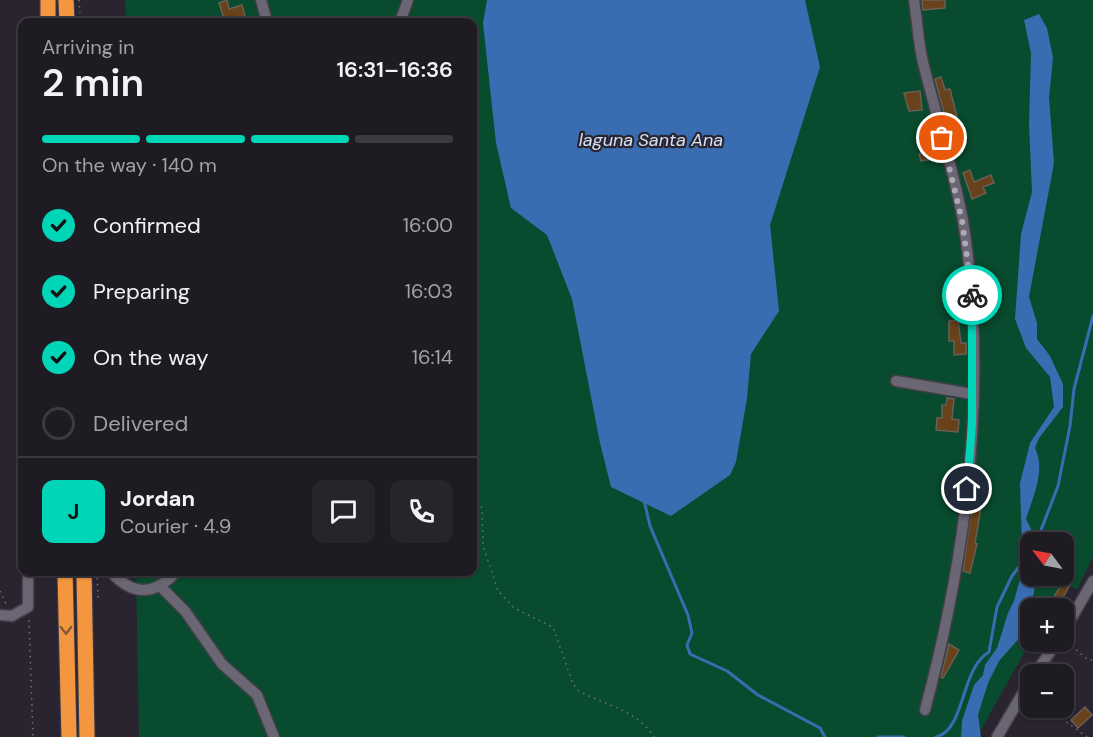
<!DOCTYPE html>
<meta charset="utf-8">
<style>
:root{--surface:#1f1b23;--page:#27242b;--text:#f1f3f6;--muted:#a1a1a6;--line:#3c3941;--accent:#00d5b7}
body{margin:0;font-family:"DM Sans",sans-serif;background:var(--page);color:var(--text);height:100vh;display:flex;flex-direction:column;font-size:22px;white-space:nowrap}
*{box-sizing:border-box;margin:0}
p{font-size:20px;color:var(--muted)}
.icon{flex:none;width:33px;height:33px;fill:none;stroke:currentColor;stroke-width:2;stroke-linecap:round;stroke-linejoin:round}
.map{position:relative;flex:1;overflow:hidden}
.side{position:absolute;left:18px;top:18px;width:459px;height:558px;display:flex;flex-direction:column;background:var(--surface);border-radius:12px;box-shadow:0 2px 4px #0004,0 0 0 2px var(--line)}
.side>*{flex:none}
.needle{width:39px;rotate:302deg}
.controls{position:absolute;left:1020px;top:532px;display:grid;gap:12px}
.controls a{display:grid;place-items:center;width:54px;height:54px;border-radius:12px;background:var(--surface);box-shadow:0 2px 4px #0004,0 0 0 2px var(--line);font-size:30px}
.pin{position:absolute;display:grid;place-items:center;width:51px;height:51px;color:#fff;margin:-26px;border:3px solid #fff;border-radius:50%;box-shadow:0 2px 6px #0007}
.courier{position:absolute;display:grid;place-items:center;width:60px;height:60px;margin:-30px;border:4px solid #00d5b7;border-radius:50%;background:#fff;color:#222;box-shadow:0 2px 8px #0007}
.head em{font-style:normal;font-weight:600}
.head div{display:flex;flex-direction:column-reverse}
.head{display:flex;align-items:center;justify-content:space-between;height:102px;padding:0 24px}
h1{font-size:39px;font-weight:600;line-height:45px}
.bar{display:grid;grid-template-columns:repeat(4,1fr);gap:9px 6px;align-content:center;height:72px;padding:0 24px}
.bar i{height:8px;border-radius:4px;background:var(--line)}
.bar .current{background:var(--accent)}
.bar p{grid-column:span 4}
.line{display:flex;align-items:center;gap:15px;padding:0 24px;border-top:2px solid var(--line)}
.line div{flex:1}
.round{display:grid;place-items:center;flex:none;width:63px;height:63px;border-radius:12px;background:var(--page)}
ol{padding:0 24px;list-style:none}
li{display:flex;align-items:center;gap:18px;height:66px}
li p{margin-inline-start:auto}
li .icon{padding:6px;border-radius:50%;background:var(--accent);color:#111;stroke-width:4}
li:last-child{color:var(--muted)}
li i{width:33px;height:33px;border:3px solid var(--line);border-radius:50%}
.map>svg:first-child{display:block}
</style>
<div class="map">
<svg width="1093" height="737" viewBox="0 0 1093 737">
<rect width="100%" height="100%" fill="#29242f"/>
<path fill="#084b2e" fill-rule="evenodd" d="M125,0H1093V557L1077,589L1067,585L1054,609H1030V642H1039L1035,648L1025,651L977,737H139L136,572H472V22H126ZM1030,543H1064V576H1030Z"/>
<g fill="#3a6cb2">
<path d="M487,0H805L820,67L770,225L779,311L751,354L747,398L736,462L730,475L671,516L611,487L600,443L572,299L547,235L511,208L496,143L483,23Z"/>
<path d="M1039,14L1047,28L1053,58L1049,97L1054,163L1029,297L1037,323V339L1050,356L1063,384V407L1039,438L1035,448C1046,470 1033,497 1026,519L1032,531L1030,576L1037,577L1032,601L1035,609H1030L1029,627L999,661L988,683L978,715L981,737H961L962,721L974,685L983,675L985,665L997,648L1008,613L1014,601L1020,579L1022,548L1020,483L1030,443L1054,407L1050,377L1026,348L1015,319L1021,234L1032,192L1029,124L1031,53L1024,20Z"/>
</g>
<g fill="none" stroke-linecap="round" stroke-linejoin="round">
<g stroke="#3a6cb2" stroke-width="3">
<path d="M644,500L650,526L688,615L692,633L687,645L690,654L727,671L758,695L820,728L825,737"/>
<path d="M1036,543L1058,486L1070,426L1074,389L1093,316"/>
<path d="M878,737H904"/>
<path d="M936,737C966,729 960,669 989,652L997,607L1012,576L1022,563"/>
</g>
</g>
<g fill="#67421b" stroke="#6a5f55" stroke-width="1.5">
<path d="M227,0L229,9L242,5L245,16L225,22L219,3Z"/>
<path d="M922,0H945V8L923,10Z"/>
<path d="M941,77L945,90L950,89L958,121L947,124L935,79Z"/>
<path d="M920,91L922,110L909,111L904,93Z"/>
<path d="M928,132L934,159L921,161L919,154L923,153L919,134Z"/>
<path d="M970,170L974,182L991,175L994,183L983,187L986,193L972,199L963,173Z"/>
<path d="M958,320L961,343H966V354L954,355V341H949V321Z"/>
<path d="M947,398L954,399L952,419L959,420L958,432L936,430L937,418H942V405H946Z"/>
<path d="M974,490L982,491V502L975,543L977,544L970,573L963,571Z"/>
<path d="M1064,581L1070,585L1058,606L1051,601Z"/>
<path d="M949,644L959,650L943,678L941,677Z"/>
<path d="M1085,707L1092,715L1078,728L1071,720Z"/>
</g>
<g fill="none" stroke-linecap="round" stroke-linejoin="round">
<defs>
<g id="minor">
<path d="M261,0L267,22"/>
<path d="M914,0C917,19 918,39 922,58C935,113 953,166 963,221C989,383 967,553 925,710"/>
<path d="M400,22L408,0"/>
<path d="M896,381L972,394"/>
<path d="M111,572C133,596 154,596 176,572"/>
<path d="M160,586L185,611L222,664L257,695L274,737"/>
<path d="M0,615L12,616L28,607V572"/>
<path d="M1064,631L1093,581"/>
<path d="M1034,675L1057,642"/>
<path d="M997,737L1030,681"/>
</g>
<g id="highway">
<path d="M66,0L67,22"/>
<path d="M48,22V0"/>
<path d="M65,572L69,737"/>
<path d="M84,572L87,737"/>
</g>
</defs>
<use href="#minor" stroke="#433f49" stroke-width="13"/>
<use href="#highway" stroke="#433f49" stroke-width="17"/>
<g stroke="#74707a" stroke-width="1.5" stroke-dasharray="1.5 4.5" stroke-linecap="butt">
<path d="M79,0L80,13"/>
<path d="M472,491L482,508L483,545L498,591L514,608L553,627L573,684L579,691C606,706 636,709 654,737"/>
<path d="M97,572L98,598"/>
<path d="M0,591L7,606"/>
<path d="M29,620L33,737"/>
<path d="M1067,642L1087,659L1093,660"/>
<path d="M1047,708L1087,737"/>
</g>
<use href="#minor" stroke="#6b6673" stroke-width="10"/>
<use href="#highway" stroke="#f4963f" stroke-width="15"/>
</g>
<defs><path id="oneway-chevron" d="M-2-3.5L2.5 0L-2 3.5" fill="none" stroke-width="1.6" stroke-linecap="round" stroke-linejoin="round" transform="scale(1.5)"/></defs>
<use stroke="#845736" href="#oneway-chevron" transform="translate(66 630) rotate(89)"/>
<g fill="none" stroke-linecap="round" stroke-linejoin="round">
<path stroke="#aeaab3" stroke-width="6" stroke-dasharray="0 10.8" d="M942,138L962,220L972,295"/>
<path stroke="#00d5b7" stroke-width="8" d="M967,489L972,424V295"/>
</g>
<g text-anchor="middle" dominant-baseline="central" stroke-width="4.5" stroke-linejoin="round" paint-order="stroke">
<g font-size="18" font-style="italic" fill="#d4e1f5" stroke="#29242f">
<text x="651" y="140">laguna Santa Ana</text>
</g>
</g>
</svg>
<div class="controls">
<a><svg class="needle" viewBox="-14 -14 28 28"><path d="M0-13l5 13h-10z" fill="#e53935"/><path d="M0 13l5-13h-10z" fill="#a1a1a6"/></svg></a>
<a>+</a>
<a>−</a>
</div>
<div class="pin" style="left:942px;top:138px;background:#ea580c"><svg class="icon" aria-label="bag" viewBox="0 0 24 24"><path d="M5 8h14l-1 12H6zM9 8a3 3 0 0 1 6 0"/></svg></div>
<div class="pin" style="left:967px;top:489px;background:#1f2937"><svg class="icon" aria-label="home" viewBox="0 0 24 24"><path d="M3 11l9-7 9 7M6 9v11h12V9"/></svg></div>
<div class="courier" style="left:972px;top:295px"><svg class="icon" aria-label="bike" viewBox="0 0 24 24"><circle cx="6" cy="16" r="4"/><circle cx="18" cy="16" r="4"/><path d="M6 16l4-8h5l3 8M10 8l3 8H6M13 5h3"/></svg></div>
<section class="side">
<div class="head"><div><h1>2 min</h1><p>Arriving in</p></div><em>16:31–16:36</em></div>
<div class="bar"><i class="current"></i><i class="current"></i><i class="current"></i><i></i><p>On the way · 140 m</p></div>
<ol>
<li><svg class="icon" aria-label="check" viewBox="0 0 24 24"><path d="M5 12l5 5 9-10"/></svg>Confirmed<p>16:00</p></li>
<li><svg class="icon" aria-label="check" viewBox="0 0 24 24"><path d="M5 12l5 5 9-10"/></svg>Preparing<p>16:03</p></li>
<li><svg class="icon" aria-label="check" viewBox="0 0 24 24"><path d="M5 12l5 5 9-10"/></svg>On the way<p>16:14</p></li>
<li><i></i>Delivered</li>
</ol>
<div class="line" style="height:108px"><b class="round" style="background:var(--accent);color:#111">J</b><div><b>Jordan</b><p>Courier · 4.9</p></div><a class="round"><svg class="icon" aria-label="chat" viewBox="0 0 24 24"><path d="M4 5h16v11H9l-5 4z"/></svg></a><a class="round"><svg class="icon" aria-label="phone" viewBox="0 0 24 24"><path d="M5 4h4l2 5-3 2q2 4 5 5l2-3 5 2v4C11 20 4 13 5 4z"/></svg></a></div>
</section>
</div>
